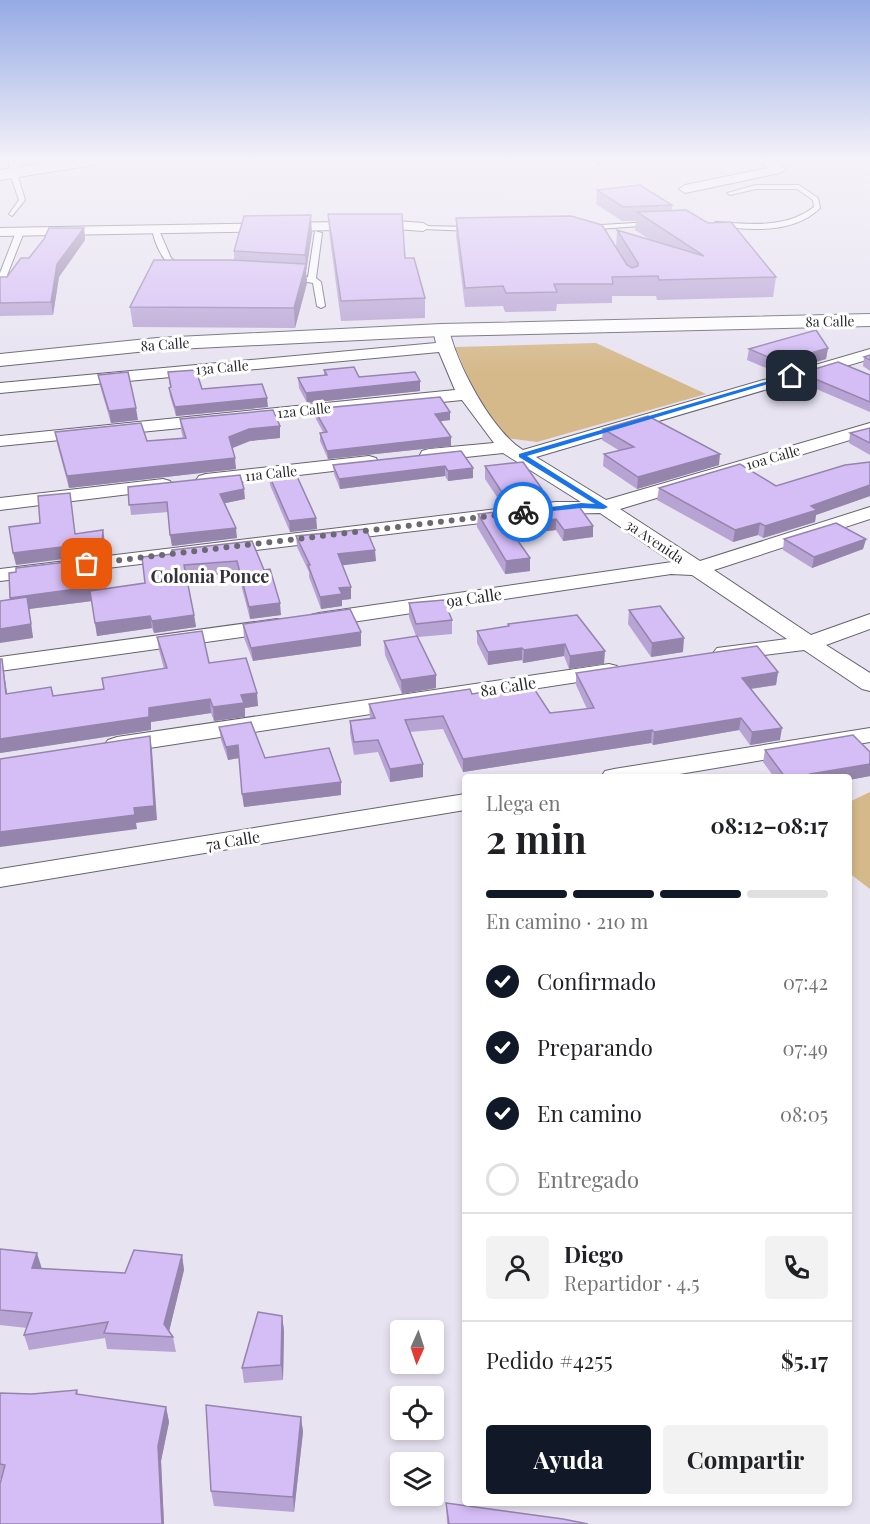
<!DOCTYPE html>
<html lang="es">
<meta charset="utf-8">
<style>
:root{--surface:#fff;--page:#f2f2f2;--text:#202124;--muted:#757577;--line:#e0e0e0;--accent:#111827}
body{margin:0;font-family:"Playfair Display",serif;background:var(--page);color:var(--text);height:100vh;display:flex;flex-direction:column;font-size:22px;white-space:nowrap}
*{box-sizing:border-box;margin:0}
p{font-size:20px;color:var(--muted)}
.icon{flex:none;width:33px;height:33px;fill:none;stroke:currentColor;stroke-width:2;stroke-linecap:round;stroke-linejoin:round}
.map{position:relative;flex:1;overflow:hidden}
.side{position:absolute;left:462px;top:774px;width:390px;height:732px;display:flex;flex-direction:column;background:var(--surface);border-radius:6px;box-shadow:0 3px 9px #0003}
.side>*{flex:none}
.needle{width:39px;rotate:183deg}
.buttons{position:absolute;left:390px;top:1320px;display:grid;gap:12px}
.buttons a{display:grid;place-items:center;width:54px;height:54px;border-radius:6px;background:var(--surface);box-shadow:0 3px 9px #0003;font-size:30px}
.pin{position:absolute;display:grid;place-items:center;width:51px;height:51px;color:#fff;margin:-26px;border-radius:12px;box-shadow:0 3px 9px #0006}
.courier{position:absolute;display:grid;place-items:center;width:60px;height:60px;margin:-30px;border:4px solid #1a73e8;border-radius:50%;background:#fff;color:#222;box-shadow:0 2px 8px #0007}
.headline em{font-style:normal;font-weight:700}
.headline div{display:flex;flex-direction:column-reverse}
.headline{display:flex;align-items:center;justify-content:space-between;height:102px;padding:0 24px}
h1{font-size:39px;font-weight:700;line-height:45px}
.bar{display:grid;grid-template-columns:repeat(4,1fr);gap:9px 6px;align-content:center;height:72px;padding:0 24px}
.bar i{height:8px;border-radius:4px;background:var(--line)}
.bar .selected{background:var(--accent)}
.bar p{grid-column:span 4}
.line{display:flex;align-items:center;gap:15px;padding:0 24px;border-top:2px solid var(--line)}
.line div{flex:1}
.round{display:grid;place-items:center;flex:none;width:63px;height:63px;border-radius:6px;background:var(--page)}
ol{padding:0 24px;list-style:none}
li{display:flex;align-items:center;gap:18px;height:66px}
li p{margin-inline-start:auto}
li .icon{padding:6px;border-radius:50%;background:var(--accent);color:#fff;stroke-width:4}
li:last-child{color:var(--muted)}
li i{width:33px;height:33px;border:3px solid var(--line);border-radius:50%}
.action{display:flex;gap:12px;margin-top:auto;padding:12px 24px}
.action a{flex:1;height:69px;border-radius:6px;background:var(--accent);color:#fff;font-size:24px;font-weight:700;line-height:69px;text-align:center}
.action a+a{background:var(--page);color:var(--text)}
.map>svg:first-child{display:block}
</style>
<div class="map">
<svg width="870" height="1524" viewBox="0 0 870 1524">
<rect width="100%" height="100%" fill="#e8e3f1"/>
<g fill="#d6b98a">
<path d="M596,343L706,394L537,442L506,438L475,393L455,347Z"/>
<path d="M870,792V889L849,873V802Z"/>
</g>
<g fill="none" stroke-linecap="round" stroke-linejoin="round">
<defs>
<g id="service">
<path d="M14,171L17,173L25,200L12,216L9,214L19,200L11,177V173Z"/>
<path d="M756,185H799L818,198L820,208C794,234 748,231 714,225L712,224L716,222C750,224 785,229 814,207L813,200L797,189H756L730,195L727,193Z"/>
<path d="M652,222L656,224L654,225L584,230L580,228L584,226Z"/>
<path d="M421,226L472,227L476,229L472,231L423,229L419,227Z"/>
<path d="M152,228H158L171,258L185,268V272C166,272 154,243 152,228Z"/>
<path d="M20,230L24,232L4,283L0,285V273L16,232Z"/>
<path d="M315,231L322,233L316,278L321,282L325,306L321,308L317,306L313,283L286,278L290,276L308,277Z"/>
</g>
<g id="minor">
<path d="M10,160H22L18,176L14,177L8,173Z"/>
<path d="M756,160H771L786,169L780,173L685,193L679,189L685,185L768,168Z"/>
<path d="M397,221L423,223L430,227L423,231L397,229L0,236V228Z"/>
<path d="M441,325L449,330C458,366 491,430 523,450L870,349V359L536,457L606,500L870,423V434L620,509L700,561L870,507V519L714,570L811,635L870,614V629L826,645L870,673V691L862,689L804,650L725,660L717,658L713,653L717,648L787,639L692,575L671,574L319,627L311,625L308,620L311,615L319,613L672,562L600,513L555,514L0,581V569L555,502H581L503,453L429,461L422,459L420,455L422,451L429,449L494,443L462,400L0,446V436L455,390L439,352L0,393V383L436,343L433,330Z"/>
<path d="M369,456L376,458L378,462L376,466L206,486L199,484L196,480L199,476L206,474Z"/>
<path d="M163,479L170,481L173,485L170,489L0,510V498Z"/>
<path d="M277,619L285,621L288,626L285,631L0,671V657Z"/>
<path d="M609,664L617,666L621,671L617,676L117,753L108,750L104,745L108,740L117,737Z"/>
<path d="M870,728V742L662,777H601L605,771L614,769Z"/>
<path d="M465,794V810L0,887V869Z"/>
</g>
<path id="tertiary" d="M870,314V326L441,336L157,350L0,366V354L157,338L441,324Z"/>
<path id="primary" d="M64,160H101L93,165L0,180V170Z"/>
</defs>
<use href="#service" stroke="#68636f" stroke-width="2"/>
<use href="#minor" stroke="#68636f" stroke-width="2"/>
<use href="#tertiary" stroke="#68636f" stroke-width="2"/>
<use href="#primary" stroke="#68636f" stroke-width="2"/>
<use href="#service" fill="#fff" fill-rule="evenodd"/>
<use href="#minor" fill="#fff" fill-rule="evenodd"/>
<use href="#tertiary" fill="#fff" fill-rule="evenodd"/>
<use href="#primary" fill="#fff" fill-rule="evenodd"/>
</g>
<g fill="#b7a3d4">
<path d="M597,190L672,205V210L776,277L773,297L657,300L656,296H612V303L557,304L556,311L505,312L503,306L465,307L456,236V218L616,248L617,230L649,239L635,230L636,221H622L596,204Z"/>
<path d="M328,214L405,258L425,298V318L341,321L329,232Z"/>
<path d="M84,228L85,240L59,277L53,315L0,316V277H7L29,258Z"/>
<path d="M312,233L306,272L307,283L295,328L133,327L130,307L234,260V251Z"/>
<path d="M828,348L826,359L778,373L747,360L749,349Z"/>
<path d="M870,355V371L863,366L864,357Z"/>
<path d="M324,370L359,377L420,381V391L307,403L299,388L298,378L324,376Z"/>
<path d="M168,372L202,389L268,407L176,416L170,396L169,388L170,387Z"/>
<path d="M801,373L870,375V412L800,382Z"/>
<path d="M98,375L138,420L111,423L100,386Z"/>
<path d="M314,409L450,420L440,421L451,437V446L328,459L320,441V433L323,432L315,417Z"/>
<path d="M180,419L280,438L250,441L232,448L236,469L69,488L57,444L55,432L147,441L183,438L181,430Z"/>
<path d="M870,428V455L849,443L850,433Z"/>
<path d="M603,429L719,465L637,489L603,466L604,454L620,451L602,440Z"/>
<path d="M461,451L473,478L448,481L445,476L340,489L334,474L333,465Z"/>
<path d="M870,462V496L816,515L815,522L763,538L758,535L733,542L657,500L659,488L776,486Z"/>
<path d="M485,466L541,501L503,506L485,479Z"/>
<path d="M269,475L316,518L317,529L290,532L270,485Z"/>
<path d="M128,487L245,499L225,503L237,538L172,546L168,512L131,515Z"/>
<path d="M513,511L593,526V537L563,541L556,530L521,534L513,521Z"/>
<path d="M478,514L516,530L515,537L530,558V571L505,574L477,527Z"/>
<path d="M296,536L376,561L342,565L351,587V599L342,600V606L321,609L309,577V572L297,547Z"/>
<path d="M784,539H866L863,549L812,568L783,550Z"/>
<path d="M243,542L281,615L250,619L238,573L187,577L194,615L196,627L154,633L152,628L97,636L92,601L29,609L33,638L10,599L100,558L102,571L101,589L145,583L172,554Z"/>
<path d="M409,603L452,620V634L418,637L436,688L402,694L385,655L384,641L416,636L409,617Z"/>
<path d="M629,610L683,652L651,657L628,624Z"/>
<path d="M577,615L604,664L569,669L564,656L523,663L522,660L488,665L477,643V631L508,627V624Z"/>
<path d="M243,624L361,646L253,661L244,638Z"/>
<path d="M157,637L209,663L258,706L245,708V717L214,721L211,713L151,722V730L0,753V659L4,673L7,693L53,696L104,689L164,669L159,650Z"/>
<path d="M778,672L776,685L751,689L780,740L750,745L739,730L653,745L651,743L463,772L443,729L410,732L423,764V777L390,782L378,752L354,755L350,733V721L370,719L369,704L472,694L550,713L587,709L576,685V673Z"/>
<path d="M219,727L265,758L341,795L244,807L239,758L228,760L221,740Z"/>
<path d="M765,750L870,776L849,780V777H774L763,762Z"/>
<path d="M0,1249L41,1269L125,1273L182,1255L184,1270L169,1331L173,1337L176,1352L107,1349L105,1338L29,1350L24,1335L27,1328L0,1325Z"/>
<path d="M282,1316L284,1331L283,1380L244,1383L242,1368Z"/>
<path d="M77,1390L78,1394L166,1407L169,1422L161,1461L164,1524H0L1,1479H0V1393L32,1394Z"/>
<path d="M301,1417L303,1432L294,1512L214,1506L211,1491Z"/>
<path d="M446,1503L588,1524H447Z"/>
</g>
<g fill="#9584ac">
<path d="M596,160H625L596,165Z"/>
<path d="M669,160H682L669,162Z"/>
<path d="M311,215L312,233L306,272L307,283L295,328L294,308L306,265L305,255Z"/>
<path d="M84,228L85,240L59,277L53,315L51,302L57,264Z"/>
<path d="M828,348L826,359L778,373L780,362Z"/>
<path d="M420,381V391L307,403L306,393Z"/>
<path d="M267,398L268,407L176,416L175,407Z"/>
<path d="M136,408L138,420L111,423L109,411Z"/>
<path d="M450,412V420L435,422V414Z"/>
<path d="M280,426V438L250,441L230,449L229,437L249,429Z"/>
<path d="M451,437V446L328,459L327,451Z"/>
<path d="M720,454L719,465L637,489L638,477Z"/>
<path d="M235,458L236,469L69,488L67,476Z"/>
<path d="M445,466V476L340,489L339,479Z"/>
<path d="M473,468V478L448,481V471Z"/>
<path d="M870,485V496L816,515L815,522L763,538L765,526L811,506Z"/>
<path d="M244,489L245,499L221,504L220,494Z"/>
<path d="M542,489L541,501L503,506V494Z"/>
<path d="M316,518L317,529L290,532L289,521Z"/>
<path d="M556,519V530L521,534V523Z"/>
<path d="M760,523L758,535L733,542L735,530Z"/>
<path d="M593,526V537L563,541L564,530Z"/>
<path d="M236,528L237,538L172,546L170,535Z"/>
<path d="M103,530L105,542L104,554L16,565L13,553Z"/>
<path d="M866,539L863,549L812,568L814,557Z"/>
<path d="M375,550L376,561L338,566V554Z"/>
<path d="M100,558L102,571L100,600L29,609L33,638L0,643V629L13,611L10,598Z"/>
<path d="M530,558V571L505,574L506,561Z"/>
<path d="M351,587V599L342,600V606L321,609L320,597L339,588Z"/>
<path d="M280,603L281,615L250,619L249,607Z"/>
<path d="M194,615L196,627L154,633L152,621Z"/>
<path d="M150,616L152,628L97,636L95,623Z"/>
<path d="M361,632V646L253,661L251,648Z"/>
<path d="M684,638L683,652L651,657L652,643Z"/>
<path d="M565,644L564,656L523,663L524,650Z"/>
<path d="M522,648V660L488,665V652Z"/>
<path d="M605,651L604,664L569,669L570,656Z"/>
<path d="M2,659L4,673L9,707L6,694Z"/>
<path d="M778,672L776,685L741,690L742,678Z"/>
<path d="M436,675V688L402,694L401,680Z"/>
<path d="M257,693L258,706L245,708V717L214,721L213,707L241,695Z"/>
<path d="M210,699L211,713L151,722V730L0,753V739L149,708Z"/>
<path d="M741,718L739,730L653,745L654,732Z"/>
<path d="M782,728L780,740L750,745L752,732Z"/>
<path d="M652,730L651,743L463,772V759Z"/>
<path d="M150,736L152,750L157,820L136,823L137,829L0,847V832L134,808Z"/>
<path d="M238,745L239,758L228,760L226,747Z"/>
<path d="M423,764V777L390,782V769Z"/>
<path d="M870,764V776L849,780V777H807L810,774Z"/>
<path d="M341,782V795L244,807L242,794Z"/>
<path d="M37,1253L42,1269L32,1268Z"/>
<path d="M182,1255L184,1270L168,1336L164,1324Z"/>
<path d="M282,1316L284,1331L283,1380L281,1365Z"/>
<path d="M166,1407L169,1422L161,1461L164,1524H162L158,1446Z"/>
<path d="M301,1417L303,1432L294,1512L293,1497Z"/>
</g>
<g fill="#d5bdf6" stroke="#9584ac" stroke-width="1.5">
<path d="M640,185L672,205L623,207L597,190Z"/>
<path d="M686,210L708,223L731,222L776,277L659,280L658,276L612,277L613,284H554L557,292L506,293L503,286L465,288L456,218L571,216L602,225L627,265L632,268L638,266V263L617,230L704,256L637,212Z"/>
<path d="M328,214H402L405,258H414L425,298L341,301Z"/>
<path d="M311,215L305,255L234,251L244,216Z"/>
<path d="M49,228H84L57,264L51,302L0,303V277H7L21,258H29L44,239Z"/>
<path d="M154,260H231L306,264L294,308L130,307Z"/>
<path d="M816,330L828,348L780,362L749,349Z"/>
<path d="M870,355V360L864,357Z"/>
<path d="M838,362L870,375V402L801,373Z"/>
<path d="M354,367L359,377L415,372L420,381L306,393L298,378L327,375L324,370Z"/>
<path d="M196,370L202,389L262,384L267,398L175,407L169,388L171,387L168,372Z"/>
<path d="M128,372L136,408L109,411L98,375Z"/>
<path d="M440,397L450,412L435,414L451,437L327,451L320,433L327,432L314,409Z"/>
<path d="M273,410L280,426L249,429L229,437L235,458L67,476L55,432L141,423L147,441L186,438L180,419Z"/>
<path d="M648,416L720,454L638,477L604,454L634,447L603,429Z"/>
<path d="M870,428V443L850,433Z"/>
<path d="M461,451L473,468L448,471L445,466L339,479L333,465Z"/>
<path d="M523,462L542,489L503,494L485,466Z"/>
<path d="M870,462V485L811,506L817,510L765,526L760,523L735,530L659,488L740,464L776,486L845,465Z"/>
<path d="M295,472L316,518L289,521L269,475Z"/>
<path d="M240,475L244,489L220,494L236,528L170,535L167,502L129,505L128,487Z"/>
<path d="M70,493L75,534L103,530L102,542L13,553L9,527L40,523L38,496Z"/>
<path d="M578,505L593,526L564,530L556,519L521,523L513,511Z"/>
<path d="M504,511L516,530L511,531L530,558L506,561L478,514Z"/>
<path d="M836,523L866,539L814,557L784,539Z"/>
<path d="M366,529L375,550L338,554L351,587L339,588L342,594L320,597L308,565H310L296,536Z"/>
<path d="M252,541L264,570L270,569L280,603L249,607L237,561L184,565L194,615L152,621L150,616L95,623L90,591L145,583L142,557L172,554V550Z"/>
<path d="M100,558L98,586L10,598L9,573L16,572V568Z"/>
<path d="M27,597L31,624L0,629V601Z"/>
<path d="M444,600L452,620L416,624L409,603Z"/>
<path d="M660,606L684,638L652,643L629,610Z"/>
<path d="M350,609L361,632L251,648L243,624Z"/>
<path d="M577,615L605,651L570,656L565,644L524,650L522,648L488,652L477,631L509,626L508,624Z"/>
<path d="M202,631L209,663L246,658L257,693L241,695L244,703L213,707L210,699L149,708V717L0,739V659H2L6,694L51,687L53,696L104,689L102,678L167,668L157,637Z"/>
<path d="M417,636L436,675L401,680L384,641Z"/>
<path d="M757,646L778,672L742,678L782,728L752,732L741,718L654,732L652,730L463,759L443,716L405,720L423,764L390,769L378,740L354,742L350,721L375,718L369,704L470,689L472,694L531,684L550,713L594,708L576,673Z"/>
<path d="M251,722L265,758L329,748L341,782L242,794L238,745L226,747L219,727Z"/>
<path d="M853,735L870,752V764L810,774L812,776L785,777L765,750Z"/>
<path d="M150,736L154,806L134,808L135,815L0,832V759Z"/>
<path d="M0,1249L37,1253L32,1268L125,1273L134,1250L182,1255L164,1324L173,1337L104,1333L108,1322L24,1335L32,1313L0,1310Z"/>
<path d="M258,1312L282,1316L281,1365L242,1368Z"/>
<path d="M77,1390L76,1394L166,1407L158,1446L162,1524H0V1484L5,1465L0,1464V1393L32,1394Z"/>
<path d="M206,1405L301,1417L293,1497L211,1491Z"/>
<path d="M446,1503L563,1519L588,1524H449Z"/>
</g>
<linearGradient id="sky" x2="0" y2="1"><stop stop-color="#95aae5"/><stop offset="0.43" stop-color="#f5f2f9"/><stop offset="1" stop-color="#f5f2f9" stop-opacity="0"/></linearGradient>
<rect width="870" height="373" fill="url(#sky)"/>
<path fill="#1a73e8" d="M789,375L795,376L527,456L608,507L604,509L581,508L523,514L519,512L581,503L595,504L519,457V454Z"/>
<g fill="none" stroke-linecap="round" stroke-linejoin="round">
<path stroke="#6c6972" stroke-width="6" stroke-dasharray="0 10.8" d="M87,564L523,512"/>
</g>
<g text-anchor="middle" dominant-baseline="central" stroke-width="6" stroke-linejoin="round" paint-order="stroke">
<g font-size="14" fill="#2a282e" stroke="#fff">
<text transform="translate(830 321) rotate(-1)">8a Calle</text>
<text transform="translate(165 344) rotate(-4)">8a Calle</text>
<text transform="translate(222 367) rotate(-5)">13a Calle</text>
<text transform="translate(304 410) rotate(-6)">12a Calle</text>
<text transform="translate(773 457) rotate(-16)">10a Calle</text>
<text transform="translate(271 473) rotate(-6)">11a Calle</text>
<text transform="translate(655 541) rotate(34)">3a Avenida</text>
</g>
<g font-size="16" fill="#2a282e" stroke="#fff">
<text transform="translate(474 597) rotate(-8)">9a Calle</text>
<text transform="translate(508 686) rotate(-9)">8a Calle</text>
<text transform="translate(233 840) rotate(-9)">7a Calle</text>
</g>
<g font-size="18" font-weight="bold" fill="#37333e" stroke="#fff">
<text x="210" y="576">Colonia Ponce</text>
</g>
</g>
</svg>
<div class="buttons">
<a><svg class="needle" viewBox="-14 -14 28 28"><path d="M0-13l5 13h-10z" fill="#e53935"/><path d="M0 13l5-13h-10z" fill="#757577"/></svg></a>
<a><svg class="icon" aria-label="locate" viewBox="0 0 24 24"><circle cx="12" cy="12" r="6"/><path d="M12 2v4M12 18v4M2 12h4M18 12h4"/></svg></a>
<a><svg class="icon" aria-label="layers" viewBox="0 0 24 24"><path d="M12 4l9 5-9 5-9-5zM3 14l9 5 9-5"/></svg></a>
</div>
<div class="pin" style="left:87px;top:564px;background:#ea580c"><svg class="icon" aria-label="bag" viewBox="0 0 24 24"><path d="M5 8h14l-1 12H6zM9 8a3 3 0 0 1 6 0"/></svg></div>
<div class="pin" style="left:792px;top:376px;background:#1f2937"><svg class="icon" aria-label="home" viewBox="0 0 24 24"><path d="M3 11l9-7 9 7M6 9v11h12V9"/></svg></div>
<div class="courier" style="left:523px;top:512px"><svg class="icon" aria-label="bike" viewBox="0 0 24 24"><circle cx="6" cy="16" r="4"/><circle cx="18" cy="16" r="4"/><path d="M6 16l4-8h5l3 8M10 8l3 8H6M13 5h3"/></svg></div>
<section class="side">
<div class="headline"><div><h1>2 min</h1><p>Llega en</p></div><em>08:12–08:17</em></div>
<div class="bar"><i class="selected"></i><i class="selected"></i><i class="selected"></i><i></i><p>En camino · 210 m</p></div>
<ol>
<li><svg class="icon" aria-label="check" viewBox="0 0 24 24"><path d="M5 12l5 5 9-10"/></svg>Confirmado<p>07:42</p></li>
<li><svg class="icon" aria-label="check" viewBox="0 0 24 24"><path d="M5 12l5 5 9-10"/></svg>Preparando<p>07:49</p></li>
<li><svg class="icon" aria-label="check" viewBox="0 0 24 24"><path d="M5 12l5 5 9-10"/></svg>En camino<p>08:05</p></li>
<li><i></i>Entregado</li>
</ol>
<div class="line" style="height:108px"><a class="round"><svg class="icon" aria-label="person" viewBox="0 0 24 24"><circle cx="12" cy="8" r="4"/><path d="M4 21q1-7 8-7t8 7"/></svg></a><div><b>Diego</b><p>Repartidor · 4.5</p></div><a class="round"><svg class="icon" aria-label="phone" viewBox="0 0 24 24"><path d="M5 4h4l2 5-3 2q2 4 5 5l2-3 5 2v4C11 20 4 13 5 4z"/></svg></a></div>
<div class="line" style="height:78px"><div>Pedido #4255</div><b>$5.17</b></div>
<div class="action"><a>Ayuda</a><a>Compartir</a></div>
</section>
</div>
